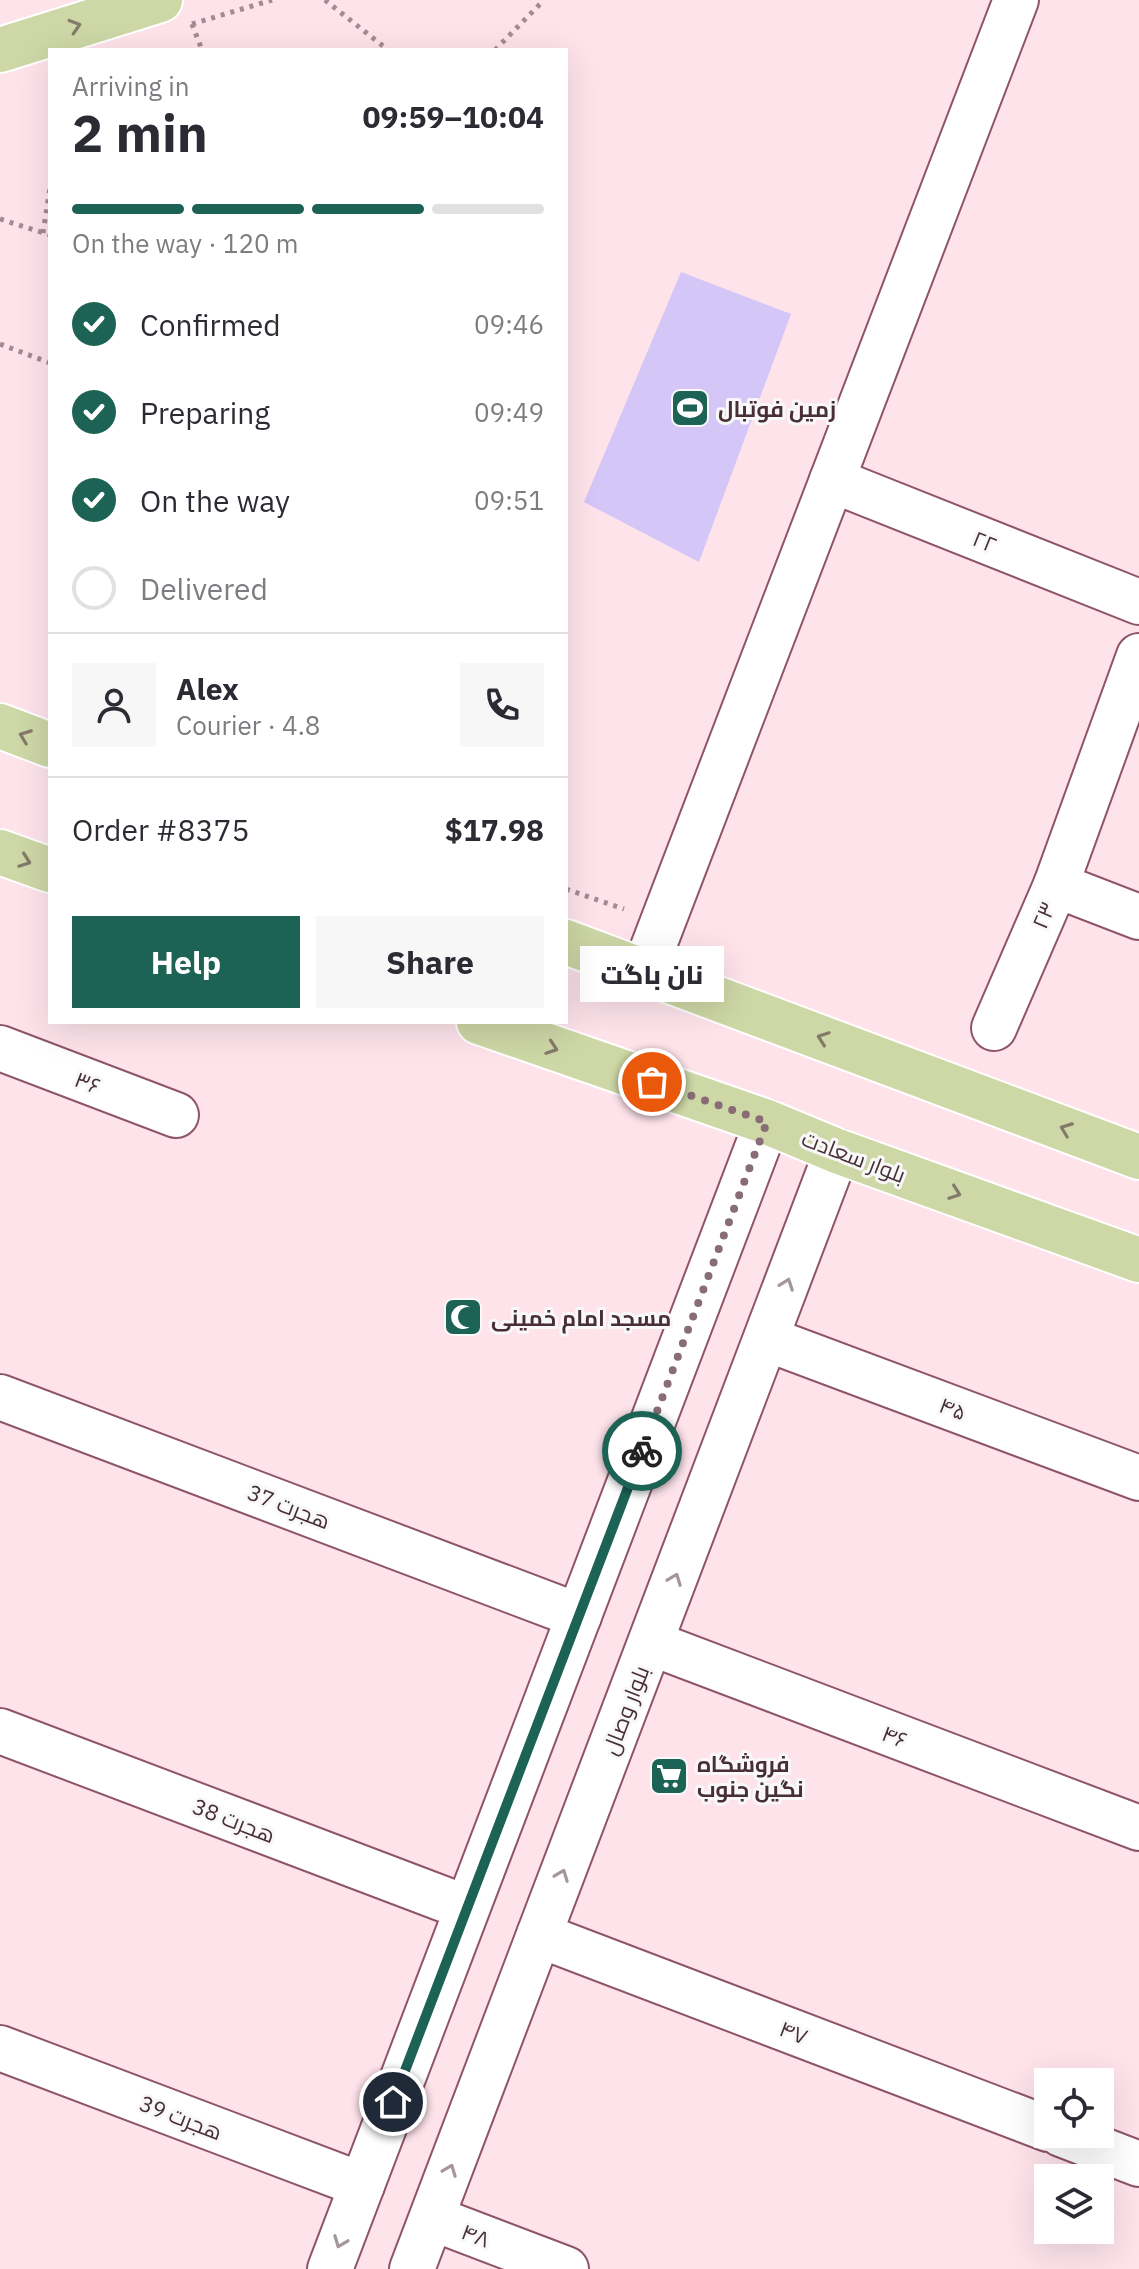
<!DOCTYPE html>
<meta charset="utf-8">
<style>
:root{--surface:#fff;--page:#f7f7f7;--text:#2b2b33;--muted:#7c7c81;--line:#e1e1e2;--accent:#1c6255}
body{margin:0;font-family:"IBM Plex Sans",Cairo,sans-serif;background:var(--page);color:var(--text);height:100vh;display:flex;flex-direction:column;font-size:30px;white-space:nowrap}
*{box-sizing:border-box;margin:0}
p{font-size:26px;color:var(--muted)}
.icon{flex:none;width:44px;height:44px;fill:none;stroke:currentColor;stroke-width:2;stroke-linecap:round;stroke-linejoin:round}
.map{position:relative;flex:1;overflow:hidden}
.sheet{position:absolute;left:48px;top:48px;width:520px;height:976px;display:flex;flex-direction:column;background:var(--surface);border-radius:0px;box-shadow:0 8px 32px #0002}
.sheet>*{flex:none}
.buttons{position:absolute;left:1034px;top:2068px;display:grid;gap:16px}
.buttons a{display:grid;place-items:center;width:80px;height:80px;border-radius:0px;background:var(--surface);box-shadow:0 8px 32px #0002;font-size:40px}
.pin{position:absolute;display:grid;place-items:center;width:68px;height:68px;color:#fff;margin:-34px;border:4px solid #fff;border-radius:50%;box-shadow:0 2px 8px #0007}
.courier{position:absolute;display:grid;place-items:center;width:80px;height:80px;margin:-40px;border:6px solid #1c6255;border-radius:50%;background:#fff;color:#222;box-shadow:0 2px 10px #0007}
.bubble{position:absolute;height:56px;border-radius:0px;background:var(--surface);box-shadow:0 8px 32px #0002;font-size:26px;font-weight:800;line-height:56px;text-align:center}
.headline em{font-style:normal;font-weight:800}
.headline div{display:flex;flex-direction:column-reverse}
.headline{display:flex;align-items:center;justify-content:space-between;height:136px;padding:0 24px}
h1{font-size:52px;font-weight:800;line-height:60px}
.bar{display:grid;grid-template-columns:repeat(4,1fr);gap:12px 8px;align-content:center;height:96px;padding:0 24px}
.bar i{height:10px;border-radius:6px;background:var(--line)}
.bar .on{background:var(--accent)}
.bar p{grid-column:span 4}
.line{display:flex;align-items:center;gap:20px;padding:0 24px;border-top:2px solid var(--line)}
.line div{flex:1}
.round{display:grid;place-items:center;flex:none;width:84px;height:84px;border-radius:0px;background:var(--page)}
ol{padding:0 24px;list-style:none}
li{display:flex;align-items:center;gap:24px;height:88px}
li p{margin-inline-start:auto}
li .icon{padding:8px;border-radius:50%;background:var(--accent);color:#fff;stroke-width:4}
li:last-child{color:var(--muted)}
li i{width:44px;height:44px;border:4px solid var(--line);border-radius:50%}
.primary-button{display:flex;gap:16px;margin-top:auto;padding:16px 24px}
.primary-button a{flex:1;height:92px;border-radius:0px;background:var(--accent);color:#fff;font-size:32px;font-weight:800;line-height:92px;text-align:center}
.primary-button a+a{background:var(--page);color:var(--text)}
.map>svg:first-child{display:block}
</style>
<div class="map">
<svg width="1139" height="2269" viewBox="0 0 1139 2269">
<rect width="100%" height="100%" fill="#fee3eb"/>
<path fill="#d4c7f8" d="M681,272L791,314L699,562L584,502Z"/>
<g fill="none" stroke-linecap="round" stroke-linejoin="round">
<defs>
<g id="minor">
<path d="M832,480L1139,602"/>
<path d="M1056,885L1139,656"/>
<path d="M644,971L1016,0"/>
<path d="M994,1028L1056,885L1139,917"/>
<path d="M0,1048L176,1115"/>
<path d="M767,1339L1139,1478"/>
<path d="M0,1397L579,1616"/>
<path d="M651,1643L1139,1828"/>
<path d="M0,1731L467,1908"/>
<path d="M539,1935L1048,2129"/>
<path d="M0,2048L362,2185"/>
<path d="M1061,2134L1139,2164"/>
<path d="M432,2218L566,2269"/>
<path d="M330,2269L767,1122"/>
<path d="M412,2269L837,1151"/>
</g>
<g id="major">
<path d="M0,50L160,0"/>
<path d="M0,726L50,745"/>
<path d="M0,852L50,870"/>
<path d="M566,942L1139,1157"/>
<path d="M479,1022L767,1122L837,1151L1139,1260"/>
</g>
</defs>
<use href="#minor" stroke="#8e5569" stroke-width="48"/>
<use href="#major" stroke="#fff" stroke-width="48"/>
<g stroke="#a48a92" stroke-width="5" stroke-dasharray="4 6" stroke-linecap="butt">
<path d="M325,0L388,50"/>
<path d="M192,24L272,0"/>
<path d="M192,24L202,50"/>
<path d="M495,50L544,0"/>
<path d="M0,219L50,235"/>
<path d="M43,233L50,188"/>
<path d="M0,344L50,363"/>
<path d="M566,889L624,909"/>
</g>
<use href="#minor" stroke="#fff" stroke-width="44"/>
<use href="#major" stroke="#ced7a6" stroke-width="44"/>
</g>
<defs><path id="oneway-chevron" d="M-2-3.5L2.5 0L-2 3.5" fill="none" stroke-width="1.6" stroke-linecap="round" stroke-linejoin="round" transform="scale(2)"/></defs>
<g stroke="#847a69">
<use href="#oneway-chevron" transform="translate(75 26) rotate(-17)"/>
<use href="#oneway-chevron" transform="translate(25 736) rotate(-159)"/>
<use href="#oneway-chevron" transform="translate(25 861) rotate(20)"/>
<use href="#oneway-chevron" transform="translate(823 1038) rotate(-160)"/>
<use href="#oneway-chevron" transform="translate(552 1048) rotate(19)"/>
<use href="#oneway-chevron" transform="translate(1066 1129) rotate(-159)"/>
<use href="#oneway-chevron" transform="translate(955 1193) rotate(20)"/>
</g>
<g stroke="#a4969b">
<use href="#oneway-chevron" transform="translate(787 1284) rotate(-70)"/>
<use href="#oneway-chevron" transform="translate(675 1579) rotate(-69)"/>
<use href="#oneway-chevron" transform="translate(562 1875) rotate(-69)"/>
<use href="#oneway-chevron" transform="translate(450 2170) rotate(-69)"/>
<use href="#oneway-chevron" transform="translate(340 2242) rotate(111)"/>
</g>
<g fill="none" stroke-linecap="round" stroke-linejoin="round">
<path stroke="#886d76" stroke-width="8" stroke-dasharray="0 14.4" d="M642,1451L767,1122L652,1082"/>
<path stroke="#1c6255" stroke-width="10" d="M393,2102L642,1451"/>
</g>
<defs>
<symbol id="stadium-square" viewBox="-11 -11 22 22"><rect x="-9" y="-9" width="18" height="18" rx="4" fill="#1c6255" stroke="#f8f8f8"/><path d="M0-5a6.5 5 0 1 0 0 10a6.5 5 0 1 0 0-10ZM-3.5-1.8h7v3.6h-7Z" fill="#fff"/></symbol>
<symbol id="mosque-square" viewBox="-11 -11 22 22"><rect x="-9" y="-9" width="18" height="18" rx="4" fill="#1c6255" stroke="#f8f8f8"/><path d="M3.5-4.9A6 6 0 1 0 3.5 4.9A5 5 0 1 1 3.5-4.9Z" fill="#fff"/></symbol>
<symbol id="supermarket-square" viewBox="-11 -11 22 22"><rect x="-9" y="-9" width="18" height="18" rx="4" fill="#1c6255" stroke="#f8f8f8"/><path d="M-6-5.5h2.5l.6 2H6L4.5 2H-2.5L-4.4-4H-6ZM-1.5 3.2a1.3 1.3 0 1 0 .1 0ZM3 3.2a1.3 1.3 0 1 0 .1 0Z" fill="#fff"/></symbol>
</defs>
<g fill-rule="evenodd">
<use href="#stadium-square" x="668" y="386" width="44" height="44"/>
<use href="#mosque-square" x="441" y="1295" width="44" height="44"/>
<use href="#supermarket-square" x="647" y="1754" width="44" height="44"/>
</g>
<g text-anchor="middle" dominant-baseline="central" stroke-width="6" stroke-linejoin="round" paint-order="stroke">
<g font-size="22" font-weight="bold" fill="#482e37" stroke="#f8f8f8" text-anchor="start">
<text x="718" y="408">زمین فوتبال</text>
<text x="491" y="1317">مسجد امام خمینی</text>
<text x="697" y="1763">فروشگاه<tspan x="697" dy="25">نگین جنوب</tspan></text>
</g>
<g font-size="22" fill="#482e37" stroke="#f8f8f8">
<text transform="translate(985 541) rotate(22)">۲۲</text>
<text transform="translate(1043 915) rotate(-67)">۲۳</text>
<text transform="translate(88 1082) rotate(21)">۳۶</text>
<text transform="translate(854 1156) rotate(21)">بلوار سعادت</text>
<text transform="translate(953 1408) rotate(21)">۴۵</text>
<text transform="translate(289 1506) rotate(21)">هجرت 37</text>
<text transform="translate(625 1710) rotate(-69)">بلوار وصال</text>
<text transform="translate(895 1736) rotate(21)">۴۶</text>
<text transform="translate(234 1820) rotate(21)">هجرت 38</text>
<text transform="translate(794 2032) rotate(21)">۴۷</text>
<text transform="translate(181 2117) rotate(21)">هجرت 39</text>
<text transform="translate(476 2235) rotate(21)">۴۸</text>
</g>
</g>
</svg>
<div class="buttons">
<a><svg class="icon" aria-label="locate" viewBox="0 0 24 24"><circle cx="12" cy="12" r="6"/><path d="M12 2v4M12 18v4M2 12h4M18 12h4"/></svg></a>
<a><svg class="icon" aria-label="layers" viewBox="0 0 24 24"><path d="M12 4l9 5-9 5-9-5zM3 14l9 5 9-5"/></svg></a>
</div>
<div class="pin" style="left:652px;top:1082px;background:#ea580c"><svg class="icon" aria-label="bag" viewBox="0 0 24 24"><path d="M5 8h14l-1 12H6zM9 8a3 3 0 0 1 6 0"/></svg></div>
<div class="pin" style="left:393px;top:2102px;background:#1f2937"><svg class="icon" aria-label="home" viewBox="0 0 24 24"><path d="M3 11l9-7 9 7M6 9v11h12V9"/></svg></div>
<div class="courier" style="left:642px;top:1451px"><svg class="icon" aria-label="bike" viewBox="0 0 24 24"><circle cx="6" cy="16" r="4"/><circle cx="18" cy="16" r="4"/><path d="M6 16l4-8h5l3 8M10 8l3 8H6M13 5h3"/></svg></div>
<div class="bubble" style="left:580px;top:946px;width:144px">نان باگت</div>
<section class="sheet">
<div class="headline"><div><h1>2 min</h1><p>Arriving in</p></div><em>09:59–10:04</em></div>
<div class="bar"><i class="on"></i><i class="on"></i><i class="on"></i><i></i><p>On the way · 120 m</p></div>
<ol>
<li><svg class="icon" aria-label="check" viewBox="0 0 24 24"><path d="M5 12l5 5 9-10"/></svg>Confirmed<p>09:46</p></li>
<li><svg class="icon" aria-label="check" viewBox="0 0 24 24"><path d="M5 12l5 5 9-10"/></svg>Preparing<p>09:49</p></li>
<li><svg class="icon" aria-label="check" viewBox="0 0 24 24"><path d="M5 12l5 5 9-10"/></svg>On the way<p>09:51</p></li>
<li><i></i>Delivered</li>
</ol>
<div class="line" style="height:144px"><a class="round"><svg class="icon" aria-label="person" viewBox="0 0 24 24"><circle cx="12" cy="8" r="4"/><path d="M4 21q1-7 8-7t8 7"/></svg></a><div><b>Alex</b><p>Courier · 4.8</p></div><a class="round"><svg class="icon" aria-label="phone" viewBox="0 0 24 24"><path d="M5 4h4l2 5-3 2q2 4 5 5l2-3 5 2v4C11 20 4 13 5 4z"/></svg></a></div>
<div class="line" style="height:104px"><div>Order #8375</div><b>$17.98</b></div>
<div class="primary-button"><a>Help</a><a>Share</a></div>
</section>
</div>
